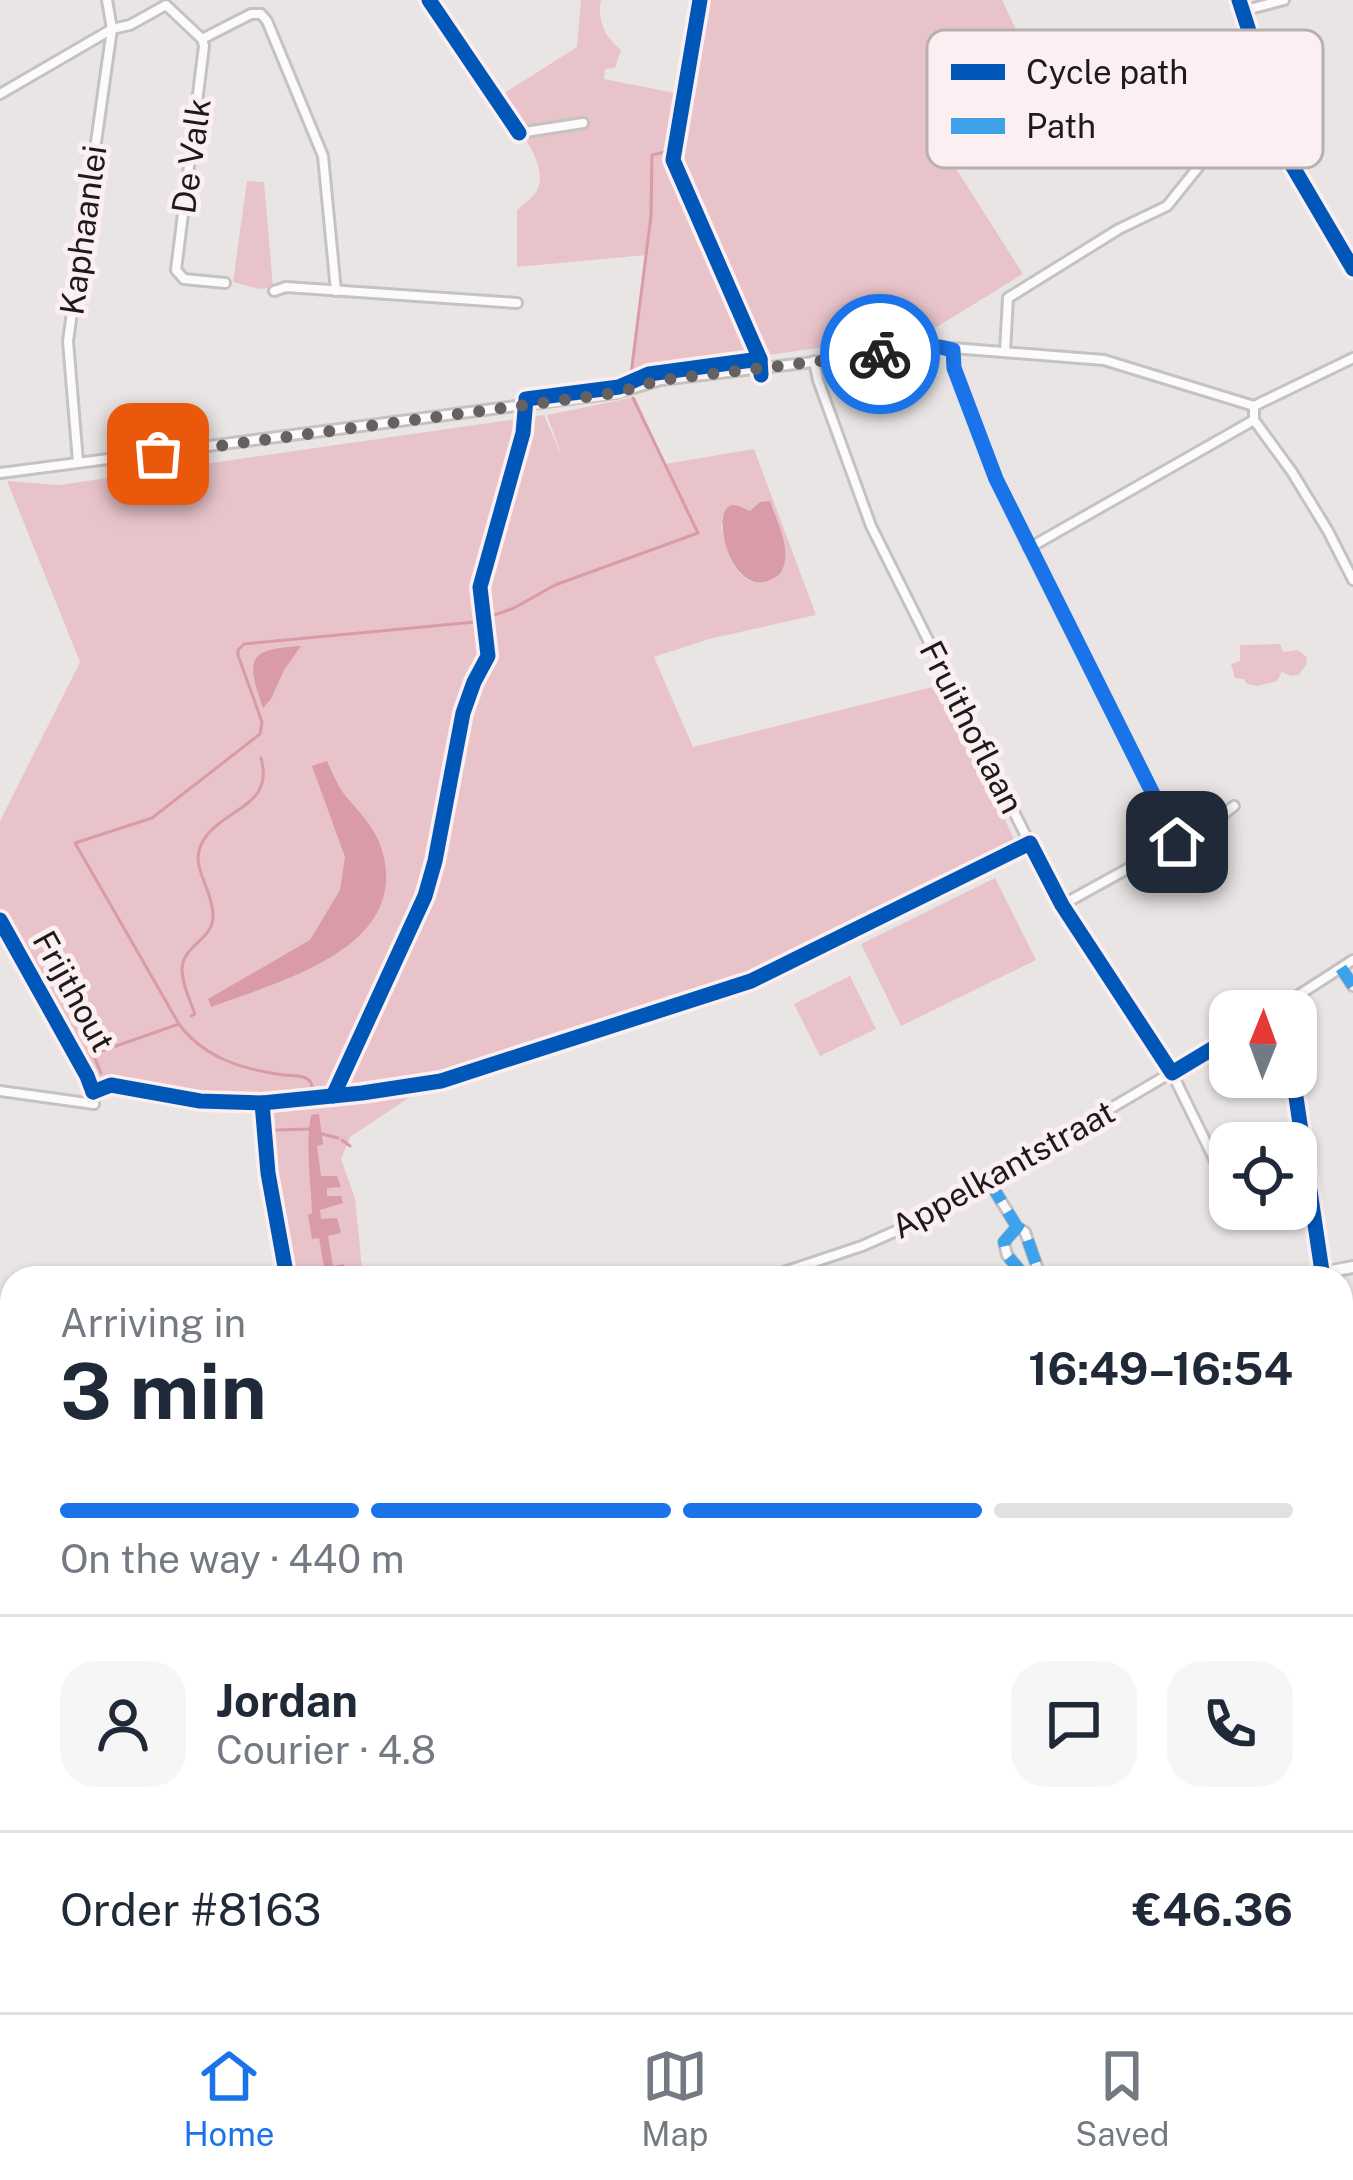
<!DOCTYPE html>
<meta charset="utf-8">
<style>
:root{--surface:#fff;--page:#f6f6f7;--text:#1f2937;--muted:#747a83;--line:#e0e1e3;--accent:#1a73e8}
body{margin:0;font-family:"Public Sans",sans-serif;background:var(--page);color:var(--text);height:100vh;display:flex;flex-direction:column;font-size:45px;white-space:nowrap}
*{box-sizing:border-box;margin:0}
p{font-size:39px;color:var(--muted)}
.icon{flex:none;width:66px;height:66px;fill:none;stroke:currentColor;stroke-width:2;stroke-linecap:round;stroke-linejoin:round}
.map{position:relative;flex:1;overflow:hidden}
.drawer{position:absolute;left:0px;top:1266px;width:1353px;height:747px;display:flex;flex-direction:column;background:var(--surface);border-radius:36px 36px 0 0;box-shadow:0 3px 9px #0004}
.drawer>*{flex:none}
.needle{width:78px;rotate:1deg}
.buttons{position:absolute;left:1209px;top:990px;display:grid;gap:24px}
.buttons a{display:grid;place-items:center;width:108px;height:108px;border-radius:24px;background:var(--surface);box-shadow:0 3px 9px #0004;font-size:60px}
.pin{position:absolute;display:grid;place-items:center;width:102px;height:102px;color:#fff;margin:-51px;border-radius:24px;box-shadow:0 6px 18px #0006}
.courier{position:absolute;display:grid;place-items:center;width:120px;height:120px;margin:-60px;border:9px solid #1a73e8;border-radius:50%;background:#fff;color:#222;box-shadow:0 3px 15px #0007}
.headline em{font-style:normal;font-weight:700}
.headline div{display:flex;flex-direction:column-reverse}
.headline{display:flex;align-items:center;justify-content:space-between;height:204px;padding:0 60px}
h1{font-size:78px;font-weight:700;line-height:90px}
.bar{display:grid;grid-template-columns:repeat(4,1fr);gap:18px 12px;align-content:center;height:144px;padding:0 60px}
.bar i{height:15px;border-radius:9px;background:var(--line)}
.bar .on{background:var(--accent)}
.bar p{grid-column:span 4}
.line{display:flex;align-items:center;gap:30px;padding:0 60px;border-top:3px solid var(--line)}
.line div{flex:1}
.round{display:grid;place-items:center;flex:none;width:126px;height:126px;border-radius:36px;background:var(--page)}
.dock{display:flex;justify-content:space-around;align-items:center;height:168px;border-top:3px solid var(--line);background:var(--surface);font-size:33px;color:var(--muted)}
.dock a{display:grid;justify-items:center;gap:6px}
.dock .on{color:var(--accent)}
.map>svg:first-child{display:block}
</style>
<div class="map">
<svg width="1353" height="2012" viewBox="0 0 1353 2012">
<rect width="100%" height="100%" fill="#eae5e5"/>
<g fill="#e8c4ca" fill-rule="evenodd">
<path d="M581,0H601C597,21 605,37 621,50L615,68L605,69L604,79L695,97L708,0H1002L1036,71L927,123L1023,274L927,333L631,374L646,255L517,267V210C523,204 535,197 538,188C549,160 510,119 495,99L577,47Z"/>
<path d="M247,181L264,182L273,287L259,289L233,282Z"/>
<path d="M635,397L665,464L754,449L816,615L709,639L654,657L693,747L940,685L1017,845L752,978L653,1015L643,1013L440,1077L350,1137L341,1159L355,1198L363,1278H293L270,1159L266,1098L199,1097L110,1081L99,1085L0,910V821L80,662L7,481L59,485L544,415L562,457L547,415ZM760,502L780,573C740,601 728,556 721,525L750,511Z"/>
<path d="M1280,644L1283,652L1298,650L1307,657L1306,665L1299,675L1291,676L1282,672L1277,681L1258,686L1247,684L1244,679L1235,678L1231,664L1240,661V645Z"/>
<path d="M995,878L1036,960L901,1026L861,944Z"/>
<path d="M850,976L876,1029L820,1056L794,1004Z"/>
<path d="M1352,1440L1353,1585L1341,1588V1443Z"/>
<path d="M12,1469V1612L1,1615L0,1472Z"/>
<path d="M83,2001H233L234,2012H84Z"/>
</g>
<g fill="#d89ba7">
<path d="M770,501C776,519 790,546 784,565C782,572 779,576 772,579C731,601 708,507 733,505C739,505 744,509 750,511L760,502Z"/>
<path d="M301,646L284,670L271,699L263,708C245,658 248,649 301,646Z"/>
<path d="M327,761C332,772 337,784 344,794C358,811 374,826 381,847C414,948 280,981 211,1007L208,999L310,940L340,890L345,857L312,766Z"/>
<path d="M319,1114L323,1144L317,1146L321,1176H337L341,1187L327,1188V1196H341L343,1203L320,1210L321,1219L337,1218L341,1233L328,1236L333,1266L344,1264L346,1278H303V1273L324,1267L319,1238L312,1239L308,1215L312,1213C311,1181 305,1148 311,1115Z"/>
</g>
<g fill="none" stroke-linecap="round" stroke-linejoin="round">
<g stroke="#d89ba7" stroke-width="3">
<path d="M676,102L691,0"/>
<path d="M631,374L651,216L652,155L665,152L673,119"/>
<path d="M191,1016L195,1014C190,1000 182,984 182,969C183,944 214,940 213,915C213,885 184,864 207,835C229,807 274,805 261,758"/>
<path d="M179,1024L75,843L152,818L260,734L262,722L238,655V650L244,644L475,622L514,608L555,585L698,533L633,398"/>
<path d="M101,1073L93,1054L179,1024C204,1058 242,1069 283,1075C290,1076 297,1075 303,1077C312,1080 311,1083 314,1092"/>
<path d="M276,1130L310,1129"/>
<path d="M322,1134L338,1138"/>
<path d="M342,1140L350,1146"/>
</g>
<defs>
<g id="minor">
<path d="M429,0L519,133L583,123"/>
<path d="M1239,0L1293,167L1353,269"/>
<path d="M1242,11L1284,0"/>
<path d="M202,39L251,14H261L267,21L323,156L336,291"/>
<path d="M0,94L112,29L130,25L166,5L202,39L204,46L176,270L184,279L225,283"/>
<path d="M274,291L286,287L517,303"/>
<path d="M953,350L954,367L996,479L1177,842"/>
<path d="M1005,352L1008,298L1119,229L1167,206L1212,150L1279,128"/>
<path d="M814,361L818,380L871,526L1042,868L1072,921L1172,1073L1224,1179L1230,1183"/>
<path d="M1254,406V420L1292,472L1328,531L1353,580"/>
<path d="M1254,406L1353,358"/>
<path d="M78,462L68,341L112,29L107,0"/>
<path d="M0,473L616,393L661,380L940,347L1104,360L1254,406"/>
<path d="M1029,548L1254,420"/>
<path d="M1062,905L1216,820L1234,806"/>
<path d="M0,920L87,1076L94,1104L0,1091"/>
<path d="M1341,968L1353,986"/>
<path d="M1274,1011L1353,960"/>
<path d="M1293,1077L1322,1273"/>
<path d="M262,1103L268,1173L287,1278"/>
<path d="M989,1181L1017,1227L1025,1232L1041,1278"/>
<path d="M1017,1227L1004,1242L1007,1255L1026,1278"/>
<path d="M766,1278L862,1246L923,1219L1230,1038"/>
<path d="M1341,1780L1353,1774"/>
<path d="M387,2001L388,2012"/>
<path d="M50,2012L57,2006L65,2012"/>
<path d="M864,2012L887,2001"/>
</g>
<g id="tertiary">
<path d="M1295,1278L1353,1267"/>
<path d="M0,1687L12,1682"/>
<path d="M0,1830L12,1836"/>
<path d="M321,2001L336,2012"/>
</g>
</defs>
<use href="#minor" stroke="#c6c2c2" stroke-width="14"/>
<use href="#tertiary" stroke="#c6c2c2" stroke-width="16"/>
<use href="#minor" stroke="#fcfbfb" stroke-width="8"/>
<use href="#tertiary" stroke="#fcfbfb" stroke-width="10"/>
<g stroke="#3da2ea" stroke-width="12" stroke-dasharray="24 12" stroke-linecap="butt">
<path d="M1341,968L1353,986"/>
<path d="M989,1181L1017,1227L1025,1232L1041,1278"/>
<path d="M1017,1227L1004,1242L1007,1255L1026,1278"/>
<path d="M50,2012L57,2006L65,2012"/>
</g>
<defs>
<g id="cycleway">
<path d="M429,0L519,133"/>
<path d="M700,0L673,160L760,359L761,375"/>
<path d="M1239,0L1293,167L1353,269"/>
<path d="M0,920L87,1076L93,1092"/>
<path d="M1293,1077L1323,1278"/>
<path d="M93,1092L111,1085L200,1101L262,1103L362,1093L441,1081L751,981L1030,843L1062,905L1172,1073L1230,1038"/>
<path d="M333,1096L425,896L435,861L463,713L474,682L488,656L480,587L523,433L526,399L619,387L649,374L760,359"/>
<path d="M262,1103L268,1173L287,1278"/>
</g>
</defs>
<use href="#cycleway" stroke="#fbeff1" stroke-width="22"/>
<use href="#cycleway" stroke="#0057b8" stroke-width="15"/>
</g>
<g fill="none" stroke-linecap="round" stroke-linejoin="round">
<path stroke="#656161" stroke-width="12" stroke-dasharray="0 21.6" d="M158,454L616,393L661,380L880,354"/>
<path stroke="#1a73e8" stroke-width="15" d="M880,354L940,347L953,350L954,368L996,479L1177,842"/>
</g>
<g text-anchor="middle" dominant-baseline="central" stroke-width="10" stroke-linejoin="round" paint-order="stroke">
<g font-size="33" fill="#1e1a1a" stroke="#fbeff1">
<text transform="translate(191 156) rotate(-82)">De Valk</text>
<text transform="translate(83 230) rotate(-82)">Kaphaanlei</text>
<text transform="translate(972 727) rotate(63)">Fruithoflaan</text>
<text transform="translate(74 991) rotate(61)">Frijthout</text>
<text transform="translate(1003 1169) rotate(-29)">Appelkantstraat</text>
</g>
</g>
<rect x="927" y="30" width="396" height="138" rx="18" fill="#fbeff1" stroke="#b9afb0" stroke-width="3"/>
<rect x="951" y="64" width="54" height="16" fill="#0057b8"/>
<rect x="951" y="118" width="54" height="16" fill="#3da2ea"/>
<g font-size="33" fill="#1e1a1a">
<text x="1026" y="84">Cycle path</text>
<text x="1026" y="138">Path</text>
</g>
</svg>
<div class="buttons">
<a><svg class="needle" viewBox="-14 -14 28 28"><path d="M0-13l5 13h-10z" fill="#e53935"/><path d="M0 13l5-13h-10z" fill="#747a83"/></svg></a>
<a><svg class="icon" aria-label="locate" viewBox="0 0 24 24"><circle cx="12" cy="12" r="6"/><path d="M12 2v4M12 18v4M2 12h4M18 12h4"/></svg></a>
</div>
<div class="pin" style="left:158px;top:454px;background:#ea580c"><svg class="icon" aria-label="bag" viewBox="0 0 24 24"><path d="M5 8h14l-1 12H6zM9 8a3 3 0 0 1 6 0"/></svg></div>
<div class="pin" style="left:1177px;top:842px;background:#1f2937"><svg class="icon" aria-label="home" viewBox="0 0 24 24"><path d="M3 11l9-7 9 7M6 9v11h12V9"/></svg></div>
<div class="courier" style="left:880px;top:354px"><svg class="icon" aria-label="bike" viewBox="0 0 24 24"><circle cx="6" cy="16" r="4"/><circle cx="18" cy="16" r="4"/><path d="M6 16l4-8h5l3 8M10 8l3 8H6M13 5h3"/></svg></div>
<section class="drawer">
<div class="headline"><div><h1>3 min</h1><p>Arriving in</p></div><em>16:49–16:54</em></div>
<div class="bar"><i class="on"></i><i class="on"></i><i class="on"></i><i></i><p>On the way · 440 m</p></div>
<div class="line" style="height:216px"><a class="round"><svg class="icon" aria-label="person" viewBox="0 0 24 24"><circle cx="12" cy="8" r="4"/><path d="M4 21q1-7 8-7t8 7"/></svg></a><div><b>Jordan</b><p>Courier · 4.8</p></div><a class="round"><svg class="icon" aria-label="chat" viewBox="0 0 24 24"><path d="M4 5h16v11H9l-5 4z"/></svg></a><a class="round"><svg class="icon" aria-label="phone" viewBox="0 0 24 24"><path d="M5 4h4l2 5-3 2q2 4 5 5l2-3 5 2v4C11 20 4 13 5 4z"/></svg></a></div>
<div class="line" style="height:156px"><div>Order #8163</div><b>€46.36</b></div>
</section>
</div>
<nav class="dock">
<a class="on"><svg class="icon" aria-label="home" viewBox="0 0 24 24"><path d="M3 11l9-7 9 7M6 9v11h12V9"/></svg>Home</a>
<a><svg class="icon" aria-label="map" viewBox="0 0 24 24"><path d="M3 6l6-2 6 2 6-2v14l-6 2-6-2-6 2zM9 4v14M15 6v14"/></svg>Map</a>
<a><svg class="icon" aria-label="saved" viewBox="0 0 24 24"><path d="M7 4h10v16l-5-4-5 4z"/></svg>Saved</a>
</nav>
